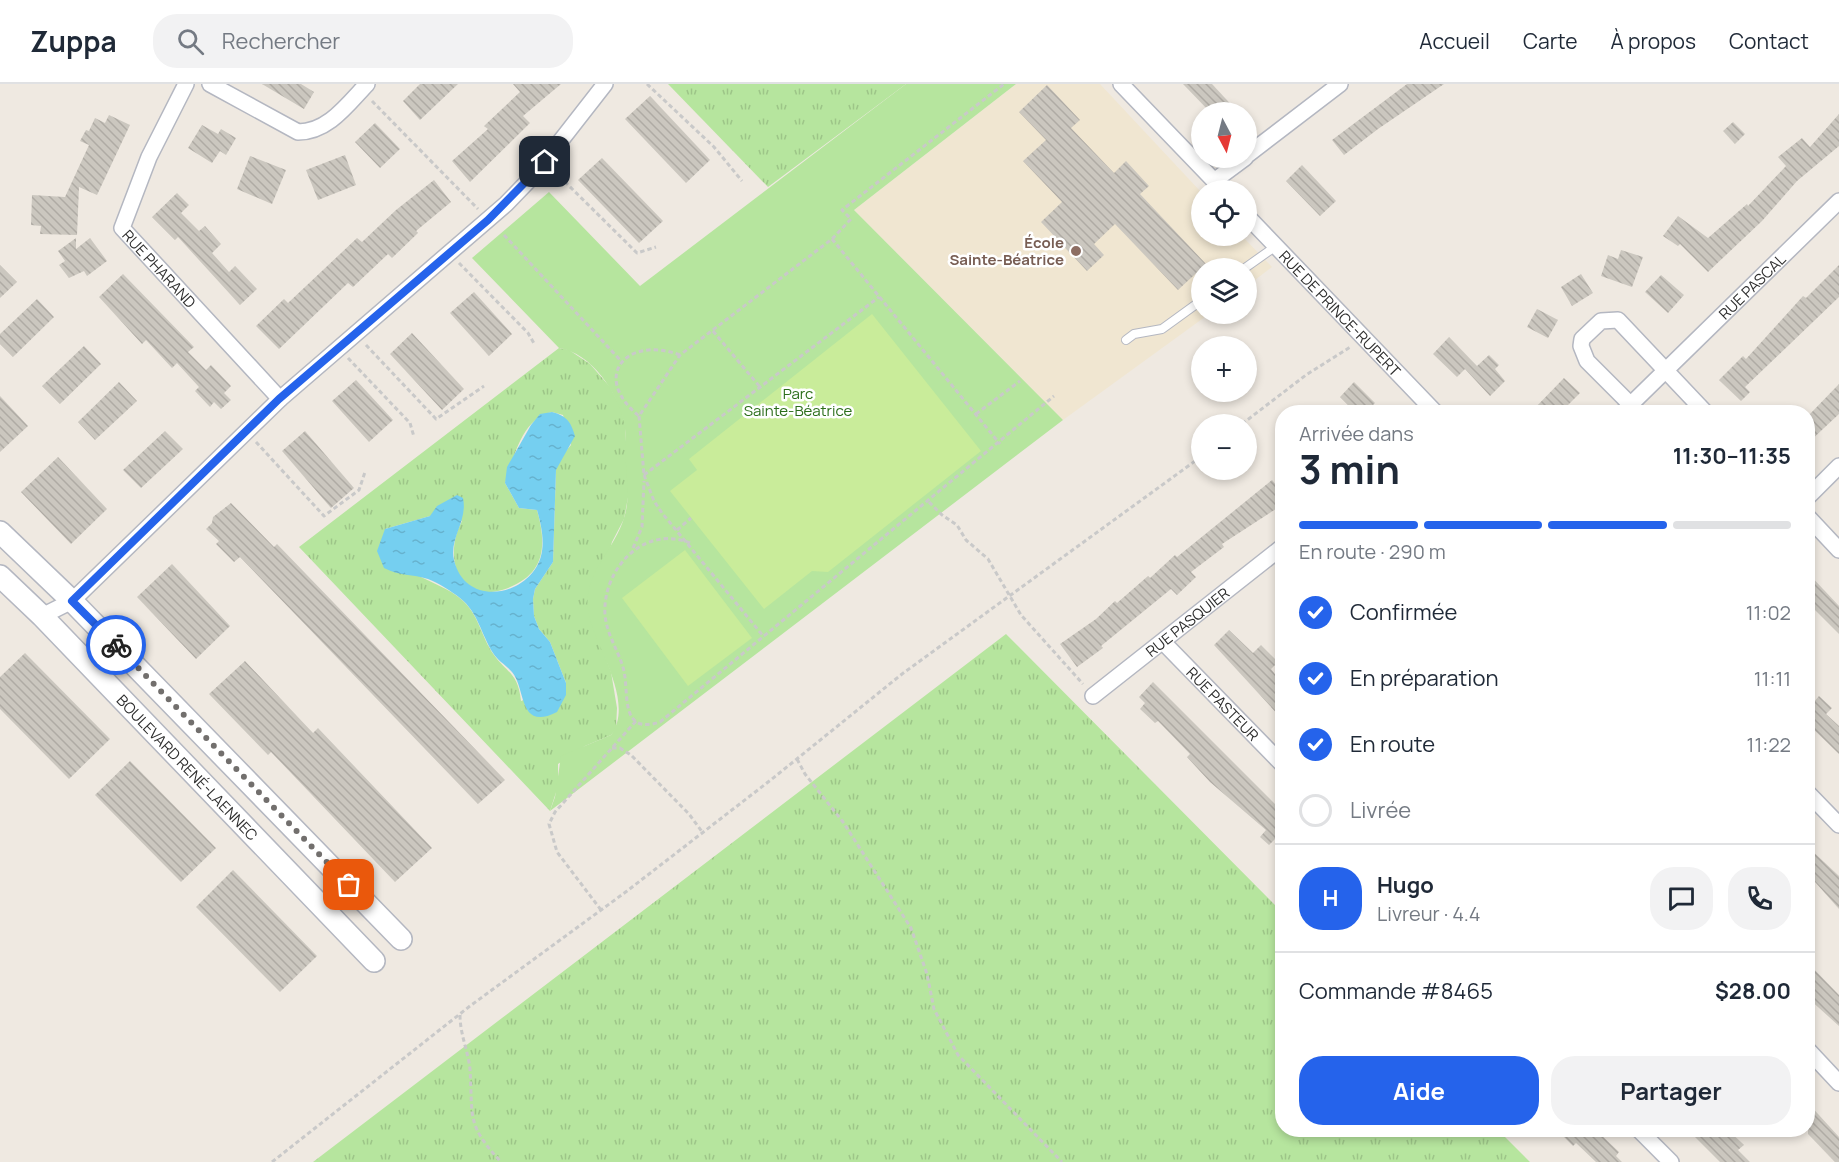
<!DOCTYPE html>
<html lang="fr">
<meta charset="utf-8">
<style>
:root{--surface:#fff;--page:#f2f2f3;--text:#1f2937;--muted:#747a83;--line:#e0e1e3;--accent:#2563eb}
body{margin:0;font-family:Manrope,sans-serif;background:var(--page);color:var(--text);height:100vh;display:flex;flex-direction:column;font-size:22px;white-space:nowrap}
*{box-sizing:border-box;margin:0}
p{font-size:20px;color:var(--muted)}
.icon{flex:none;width:33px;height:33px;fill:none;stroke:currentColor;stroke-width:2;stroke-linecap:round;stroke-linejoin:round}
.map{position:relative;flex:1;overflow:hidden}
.panel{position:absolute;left:1275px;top:321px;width:540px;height:732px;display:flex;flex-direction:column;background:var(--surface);border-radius:24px;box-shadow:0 3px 9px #0003}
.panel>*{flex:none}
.needle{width:39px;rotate:173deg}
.buttons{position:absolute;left:1191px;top:18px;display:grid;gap:12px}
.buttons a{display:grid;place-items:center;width:66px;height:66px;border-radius:50%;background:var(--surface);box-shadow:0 3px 9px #0003;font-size:30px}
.pin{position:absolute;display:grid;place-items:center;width:51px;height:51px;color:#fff;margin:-26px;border-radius:12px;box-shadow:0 3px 9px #0006}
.courier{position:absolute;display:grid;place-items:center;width:60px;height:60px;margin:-30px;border:4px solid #2563eb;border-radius:50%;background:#fff;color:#222;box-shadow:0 2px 8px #0007}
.headline em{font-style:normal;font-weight:700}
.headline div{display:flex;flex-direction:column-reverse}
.headline{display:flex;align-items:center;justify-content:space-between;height:102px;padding:0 24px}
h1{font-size:39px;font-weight:700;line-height:45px}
.bar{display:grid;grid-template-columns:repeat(4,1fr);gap:9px 6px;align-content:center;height:72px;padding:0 24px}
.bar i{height:8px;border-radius:4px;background:var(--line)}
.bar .current{background:var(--accent)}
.bar p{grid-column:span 4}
.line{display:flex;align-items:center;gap:15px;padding:0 24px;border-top:2px solid var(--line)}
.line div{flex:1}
.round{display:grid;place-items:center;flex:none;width:63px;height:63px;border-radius:24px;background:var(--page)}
ol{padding:0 24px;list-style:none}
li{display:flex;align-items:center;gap:18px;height:66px}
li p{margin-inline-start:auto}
li .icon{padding:6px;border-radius:50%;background:var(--accent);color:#fff;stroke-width:4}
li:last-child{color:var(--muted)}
li i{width:33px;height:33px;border:3px solid var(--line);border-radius:50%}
.cta{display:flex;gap:12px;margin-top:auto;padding:12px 24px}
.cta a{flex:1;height:69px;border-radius:24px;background:var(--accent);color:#fff;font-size:24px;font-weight:700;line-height:69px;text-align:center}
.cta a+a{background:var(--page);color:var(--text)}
header{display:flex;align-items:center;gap:36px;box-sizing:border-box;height:84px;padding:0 30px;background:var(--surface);border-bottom:2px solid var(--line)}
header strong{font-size:28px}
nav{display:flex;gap:33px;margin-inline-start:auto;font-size:21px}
.search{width:420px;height:54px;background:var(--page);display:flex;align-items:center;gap:15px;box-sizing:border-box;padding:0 21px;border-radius:24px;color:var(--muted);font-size:22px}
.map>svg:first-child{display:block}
</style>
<header>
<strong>Zuppa</strong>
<div class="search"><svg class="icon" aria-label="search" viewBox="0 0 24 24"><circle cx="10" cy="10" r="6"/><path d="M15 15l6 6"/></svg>Rechercher</div>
<nav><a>Accueil</a><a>Carte</a><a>À propos</a><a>Contact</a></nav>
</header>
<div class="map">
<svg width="1839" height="1078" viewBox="0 0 1839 1078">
<defs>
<pattern id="grass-tufts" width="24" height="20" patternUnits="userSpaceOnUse" patternTransform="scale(1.5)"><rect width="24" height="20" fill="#b6e59e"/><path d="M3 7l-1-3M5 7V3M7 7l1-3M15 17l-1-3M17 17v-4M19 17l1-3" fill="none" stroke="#9dc588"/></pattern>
<pattern id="water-ripples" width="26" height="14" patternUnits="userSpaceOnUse" patternTransform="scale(1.5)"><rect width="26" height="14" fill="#75cff0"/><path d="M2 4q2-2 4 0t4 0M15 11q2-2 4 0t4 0" fill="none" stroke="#66b2ce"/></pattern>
<pattern id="building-back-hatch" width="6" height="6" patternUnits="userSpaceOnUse" patternTransform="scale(1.5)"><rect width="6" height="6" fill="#cbc7bf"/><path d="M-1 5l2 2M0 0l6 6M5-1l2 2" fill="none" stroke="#afaba4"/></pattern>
</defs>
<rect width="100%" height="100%" fill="#efe9e1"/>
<path fill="#f0e6d1" d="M1016,0H1100L1201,108L1202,152H1242L1272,183L1247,202L1246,184H1202V230H1209L1063,336L854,126Z"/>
<g fill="url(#grass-tufts)" fill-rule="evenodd">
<path d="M668,0H906L768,103Z"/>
<path d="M559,264L569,266L590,280L610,303L621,324L625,341L629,408L624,435L612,458L591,535L611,588L617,624L616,645L611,651L585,662L558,680V702L550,727L299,463ZM552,328L563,331L571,361L559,375L556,386L553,478L535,505L533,515L534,532L539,545L550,558L566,599L521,617C518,589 508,590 494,571C481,553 479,530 461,515C449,505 435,500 421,493C412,489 392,456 385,445L430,432L462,437C450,458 449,494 475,507C483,510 494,508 502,506C544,493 548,465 537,426L519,424L505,399C514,373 522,334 552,328Z"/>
<path d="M1006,550L1282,828V1046H1498L1530,1078H313Z"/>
</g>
<path fill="#b6e59e" d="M906,0H1016L854,126L1063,336L550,727L555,713L561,672L611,651C636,616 593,561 588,526C583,490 615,465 624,434C630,416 627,398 626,380C625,366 627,352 624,339C618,308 591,269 559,264L472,174L549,108L640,202Z"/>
<g fill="#c9ec9a">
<path d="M872,230L981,367L828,488L812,487L764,525L670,407L697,386L689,375Z"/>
<path d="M685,466L752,554L688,602L622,514Z"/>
</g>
<path fill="url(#water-ripples)" d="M552,328C567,332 571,338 575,352L556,386L553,478L535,505L533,515L534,532L539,545L550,558L566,599V611L557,628C518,648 526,604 512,588C506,581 498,577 493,569C481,550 478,528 460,514C451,507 439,499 428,495C413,490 399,492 384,484L377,467L385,445L430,432L437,422L457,411L463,414C468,437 449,454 454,476C466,526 531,511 541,472C545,457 541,440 537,426L519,424L505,399L507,383L531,341L540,330Z"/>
<g fill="url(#building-back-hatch)">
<path d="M262,0H301L314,8L304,25Z"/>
<path d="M420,0H458L420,36L403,17Z"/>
<path d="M513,0H561L523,32L530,39L470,98L452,77L488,45L484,42L520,8Z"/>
<path d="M1183,0H1212L1238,28H1210Z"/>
<path d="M1407,0H1444L1378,45L1344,71L1332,56Z"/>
<path d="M1047,1L1080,36L1071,44L1114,89L1126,77L1149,102L1140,110L1206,180L1178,206L1115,140L1094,160L1104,171L1087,187L1041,138L1062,118L1023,77L1046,56L1019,28Z"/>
<path d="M650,12L710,76L686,99L625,35Z"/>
<path d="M1839,30V62L1797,97L1762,137L1708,188L1680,160L1678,162L1663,152L1678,132L1708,154L1747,120L1748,122L1786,82L1778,73L1802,54L1810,63Z"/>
<path d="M109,31L130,41L97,111L79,103L77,151L40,150L41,142L31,141L32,111L65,113L89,61L80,57L86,46L89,47L95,34L105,39Z"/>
<path d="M1733,38L1745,50L1735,60L1723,47Z"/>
<path d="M375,39L400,65L380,84L355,58Z"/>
<path d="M202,41L218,50L221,45L236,54L226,71L220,67L212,79L188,64Z"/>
<path d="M345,71L356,101L318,116L306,86Z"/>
<path d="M250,72L286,86L272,120L237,105Z"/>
<path d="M602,74L663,137L639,159L578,96Z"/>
<path d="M1302,81L1336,117L1320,132L1286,97Z"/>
<path d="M434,96L451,118L416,147L418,149L392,174L388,170L353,203L348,199L279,265L256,242L284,215L288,219L357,154L362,158L396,126Z"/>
<path d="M177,109L189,121L181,129L199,147L205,142L221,160L212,169L229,188L235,182L257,205L240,221L178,153L175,156L152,133Z"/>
<path d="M76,154V165L90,154L107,177L87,192L84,187L69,194L59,181L65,177L58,167Z"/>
<path d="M1621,166L1643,173L1632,203L1601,192L1608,171L1618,175Z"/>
<path d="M0,181L17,198L0,214Z"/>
<path d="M1839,181V213L1745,303L1750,308L1741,317L1719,296L1743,272L1746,275L1803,212L1806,214Z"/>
<path d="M123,190L194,263L188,268L206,286L211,281L231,302L224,309L231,316L221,325L214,318L210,323L195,307L199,303L177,279L172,284L146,256L142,260L99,213Z"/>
<path d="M1581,190L1593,209L1572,222L1561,203Z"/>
<path d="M1661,191L1684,211L1668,229L1645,208Z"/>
<path d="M474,208L512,250L489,272L450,229Z"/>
<path d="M37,215L54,233L13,273L0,260V250Z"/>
<path d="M1537,225L1558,236L1548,254L1527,243Z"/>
<path d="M412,249L464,305L442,326L390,270Z"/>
<path d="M1449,253L1477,282L1489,271L1499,281L1495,285L1505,297L1490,312L1465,285L1457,293L1433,270Z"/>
<path d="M84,262L101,280L60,320L42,302Z"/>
<path d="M1564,294L1580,309L1561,328H1531Z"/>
<path d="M356,296L393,336L369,358L332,317Z"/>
<path d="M119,298L137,317L95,356L78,338Z"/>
<path d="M1354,298L1375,319L1366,328H1355L1340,313Z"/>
<path d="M1839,300V330L1808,359V332Z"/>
<path d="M0,312L28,342L0,368Z"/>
<path d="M165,347L183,365L141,404L123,386Z"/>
<path d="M305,347L354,404L331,424L282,367Z"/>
<path d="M58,373L107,425L71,460L21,408Z"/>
<path d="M1272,396L1282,408V421L1222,460L1224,463L1191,488L1196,493L1177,511L1171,505L1101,562L1103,564L1077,583L1060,560L1096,535L1115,517L1117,519L1148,492L1150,494L1175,471L1177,473Z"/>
<path d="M231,419L274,463L277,460L505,696L478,720L240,473L234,478L216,460L219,457L206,445L212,439L213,433Z"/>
<path d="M172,480L230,542L196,575L137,513Z"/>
<path d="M1808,489L1839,522V550L1808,519Z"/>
<path d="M1229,546L1253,569L1261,561L1278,578L1271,585L1282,599V635L1214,561Z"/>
<path d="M25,569L110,655L69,695L0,625V593Z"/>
<path d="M245,577L313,649L318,644L432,764L395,798L271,668L268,671L209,610Z"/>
<path d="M1153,598L1282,727V762L1275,755L1269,761L1260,753L1266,746L1210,698L1187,673L1190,670L1158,637L1155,639L1140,625L1145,619L1139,613Z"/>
<path d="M1819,612L1832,624L1826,630L1839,642V670L1808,640V625Z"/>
<path d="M130,677L216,764L181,798L95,711Z"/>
<path d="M1808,763L1839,792V825L1808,790Z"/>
<path d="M233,786L317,872L280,908L196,823Z"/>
<path d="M1808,879L1839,911V942L1808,914Z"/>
<path d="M1808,1019L1839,1053V1078H1835L1808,1050Z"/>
<path d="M1557,1046H1596L1619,1068L1616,1072L1622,1078H1596L1576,1059L1573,1062Z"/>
<path d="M1688,1046H1728L1744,1061L1738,1066L1750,1078H1720Z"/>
</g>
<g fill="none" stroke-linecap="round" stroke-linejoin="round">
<defs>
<g id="lane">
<path d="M1245,184L1276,162"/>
<path d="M1126,256L1134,250L1162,245L1202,216"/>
</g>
<g id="street">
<path id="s1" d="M186,0L149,73L122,144L280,315"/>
<path d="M210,0L298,48C328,48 347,21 367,0"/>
<path d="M1121,0L1223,106"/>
<path d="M1246,72L1340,0"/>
<path d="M1214,97L1245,74"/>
<path id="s2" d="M1246,131L1435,328"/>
<path d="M1631,321L1587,277L1581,262L1582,255L1601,237L1618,236L1705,328"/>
<path id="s3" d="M1623,328L1839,117"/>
<path d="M1808,413L1839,382"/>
<path d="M1808,433L1839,466"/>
<path d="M42,532L72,517L280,315L506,120L534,91L605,0"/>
<path id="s4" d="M1163,558L1282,680"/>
<path id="s5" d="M1093,612L1282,463"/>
<path d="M1808,709L1839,741"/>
<path d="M1808,966L1839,999"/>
<path d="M1639,1046L1671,1078"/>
</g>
<g id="secondary">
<path d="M0,448L72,517L401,855"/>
<path id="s6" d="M0,492L42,532L374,877"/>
</g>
</defs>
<use href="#lane" stroke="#b4b7c1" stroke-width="10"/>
<use href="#street" stroke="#b4b7c1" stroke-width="18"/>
<use href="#secondary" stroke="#b4b7c1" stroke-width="24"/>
<g stroke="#c9c9c9" stroke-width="3" stroke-dasharray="4.5 3" stroke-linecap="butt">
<path d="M647,0L714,63L742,97"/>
<path d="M372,17L478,125"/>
<path d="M554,87L637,169L656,163"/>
<path d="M504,151L622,278"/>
<path d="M832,155L1000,360"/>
<path d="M459,179L528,249L535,261"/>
<path d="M713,247L760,303"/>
<path d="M366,261L436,335L484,302"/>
<path d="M680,271C627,251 590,292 639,332L680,271L832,155L851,135L842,126L1004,0"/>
<path d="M348,274L410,339L414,353"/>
<path d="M976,330L1020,297"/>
<path d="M639,332L644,391"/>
<path d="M1242,340L1306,291L1352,262"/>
<path d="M256,358L324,432L359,406L365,388"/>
<path d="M644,391L879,213"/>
<path d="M644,391L654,417L662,429L764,553"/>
<path d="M929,418L942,431L957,441L966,456L988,475L1021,531L1083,600"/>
<path d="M677,446L691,434"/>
<path d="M690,459C643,440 602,486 605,531C607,552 619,567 624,587C629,611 620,651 660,638L1054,312"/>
<path d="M633,464L642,443L644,397"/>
<path d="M612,664H620L631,671L689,730L703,749"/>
<path d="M797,675L805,690L843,738L911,844L927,890L934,925L958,971L1062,1078"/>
<path d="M601,826L557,768L549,740L555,728L636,637"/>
<path d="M460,931C460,950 468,967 470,985C473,1034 466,1040 501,1078"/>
<path d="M272,1078L470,922L627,807L772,695L902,590L1202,372"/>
</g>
<use href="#lane" stroke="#fff" stroke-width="8"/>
<use href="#street" stroke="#fff" stroke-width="15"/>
<use href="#secondary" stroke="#fff" stroke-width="21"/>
</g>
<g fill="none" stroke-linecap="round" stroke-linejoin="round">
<path stroke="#726f6d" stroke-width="6" stroke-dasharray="0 10.8" d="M116,561L349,801"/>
<path stroke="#2563eb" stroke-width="8" d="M116,561L72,517L279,315L488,136L545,78"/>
</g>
<circle fill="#8d6e63" stroke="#fff" stroke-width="2" cx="1076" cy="167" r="6"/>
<g text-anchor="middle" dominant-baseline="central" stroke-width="5" stroke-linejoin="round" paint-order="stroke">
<g font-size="15" font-weight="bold" fill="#785e54" stroke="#fff" text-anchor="end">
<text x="1064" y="158">École<tspan x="1064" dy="17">Sainte-Béatrice</tspan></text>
</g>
<g font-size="15" fill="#2e2e2e" stroke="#fff">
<text stroke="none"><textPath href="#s1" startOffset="213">RUE PHARAND</textPath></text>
<text stroke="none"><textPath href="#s3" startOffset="180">RUE PASCAL</textPath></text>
<text stroke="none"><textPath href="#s2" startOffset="136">RUE DE PRINCE-RUPERT</textPath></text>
<text stroke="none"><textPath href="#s5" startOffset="120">RUE PASQUIER</textPath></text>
<text stroke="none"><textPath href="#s4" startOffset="86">RUE PASTEUR</textPath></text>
<text stroke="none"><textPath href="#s6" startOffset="268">BOULEVARD RENÉ-LAENNEC</textPath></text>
</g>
<g font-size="15" fill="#2c6e1b" stroke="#fff">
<text x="798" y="309">Parc<tspan x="798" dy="17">Sainte-Béatrice</tspan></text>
</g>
</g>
</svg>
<div class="buttons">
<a><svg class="needle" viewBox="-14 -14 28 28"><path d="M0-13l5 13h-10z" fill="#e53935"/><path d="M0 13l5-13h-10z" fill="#747a83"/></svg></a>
<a><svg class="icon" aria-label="locate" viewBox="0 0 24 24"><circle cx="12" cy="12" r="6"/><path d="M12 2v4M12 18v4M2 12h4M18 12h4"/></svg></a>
<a><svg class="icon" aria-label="layers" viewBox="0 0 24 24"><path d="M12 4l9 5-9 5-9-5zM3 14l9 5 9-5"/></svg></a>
<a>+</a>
<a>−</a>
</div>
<div class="pin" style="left:349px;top:801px;background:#ea580c"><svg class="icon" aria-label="bag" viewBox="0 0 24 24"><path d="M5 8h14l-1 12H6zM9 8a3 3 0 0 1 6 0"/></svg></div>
<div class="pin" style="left:545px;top:78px;background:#1f2937"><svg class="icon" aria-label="home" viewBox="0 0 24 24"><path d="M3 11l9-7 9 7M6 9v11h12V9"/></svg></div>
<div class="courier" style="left:116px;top:561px"><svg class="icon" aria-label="bike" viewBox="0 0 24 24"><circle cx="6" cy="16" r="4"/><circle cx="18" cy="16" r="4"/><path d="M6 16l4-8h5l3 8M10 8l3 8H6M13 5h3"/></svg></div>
<section class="panel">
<div class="headline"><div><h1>3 min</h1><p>Arrivée dans</p></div><em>11:30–11:35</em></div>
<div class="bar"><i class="current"></i><i class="current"></i><i class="current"></i><i></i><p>En route · 290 m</p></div>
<ol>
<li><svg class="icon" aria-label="check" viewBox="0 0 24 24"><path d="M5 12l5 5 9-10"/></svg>Confirmée<p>11:02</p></li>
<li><svg class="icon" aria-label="check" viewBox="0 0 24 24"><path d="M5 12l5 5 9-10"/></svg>En préparation<p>11:11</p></li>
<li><svg class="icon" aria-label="check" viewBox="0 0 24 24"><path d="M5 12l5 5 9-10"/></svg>En route<p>11:22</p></li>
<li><i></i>Livrée</li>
</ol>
<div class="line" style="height:108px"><b class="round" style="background:var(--accent);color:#fff">H</b><div><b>Hugo</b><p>Livreur · 4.4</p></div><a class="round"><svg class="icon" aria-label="chat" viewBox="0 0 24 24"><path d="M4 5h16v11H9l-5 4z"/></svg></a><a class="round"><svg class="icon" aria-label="phone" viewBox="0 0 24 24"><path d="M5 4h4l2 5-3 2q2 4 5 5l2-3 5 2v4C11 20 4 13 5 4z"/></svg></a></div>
<div class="line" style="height:78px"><div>Commande #8465</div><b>$28.00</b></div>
<div class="cta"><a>Aide</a><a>Partager</a></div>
</section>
</div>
